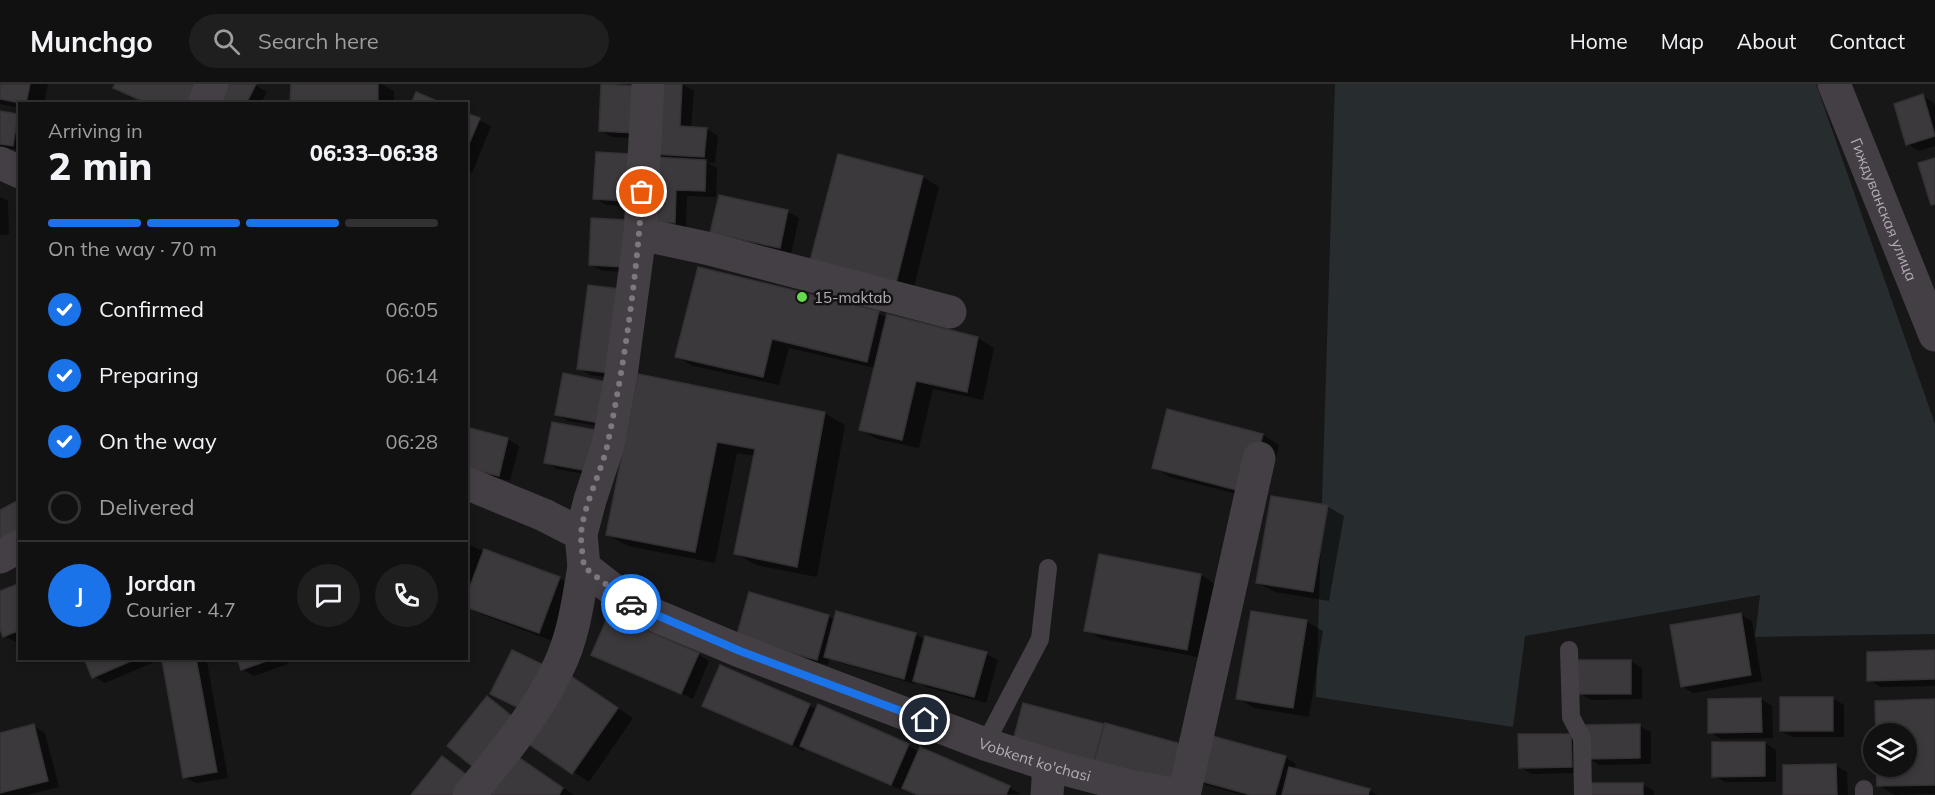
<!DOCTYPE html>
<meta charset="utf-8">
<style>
:root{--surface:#121112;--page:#1f1f20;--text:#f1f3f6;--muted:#9c9d9f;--line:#313132;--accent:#1a73e8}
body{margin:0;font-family:Mulish,sans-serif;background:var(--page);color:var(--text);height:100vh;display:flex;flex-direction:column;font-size:22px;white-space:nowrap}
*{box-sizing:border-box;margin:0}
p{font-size:20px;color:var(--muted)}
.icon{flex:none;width:33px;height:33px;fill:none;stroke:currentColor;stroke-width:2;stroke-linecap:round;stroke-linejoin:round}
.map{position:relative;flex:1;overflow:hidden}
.drawer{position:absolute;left:18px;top:18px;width:450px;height:558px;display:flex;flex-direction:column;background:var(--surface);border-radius:0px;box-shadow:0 3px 9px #0003,0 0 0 2px var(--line)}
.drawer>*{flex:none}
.tools{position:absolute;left:1863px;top:639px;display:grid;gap:12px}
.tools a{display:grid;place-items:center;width:54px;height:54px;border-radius:50%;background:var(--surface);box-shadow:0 3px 9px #0003,0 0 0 2px var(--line);font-size:30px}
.pin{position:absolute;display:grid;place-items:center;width:51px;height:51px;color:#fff;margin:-26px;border:3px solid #fff;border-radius:50%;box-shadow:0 2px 6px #0007}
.courier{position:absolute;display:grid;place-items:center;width:60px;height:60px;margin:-30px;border:4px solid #1a73e8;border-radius:50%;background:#fff;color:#222;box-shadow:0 2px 8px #0007}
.head em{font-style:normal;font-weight:800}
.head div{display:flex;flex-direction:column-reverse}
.head{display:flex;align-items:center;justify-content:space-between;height:102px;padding:0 30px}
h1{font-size:39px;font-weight:800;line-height:45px}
.bar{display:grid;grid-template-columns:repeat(4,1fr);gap:9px 6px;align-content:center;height:72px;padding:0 30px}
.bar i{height:8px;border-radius:4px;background:var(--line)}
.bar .current{background:var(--accent)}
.bar p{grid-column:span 4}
.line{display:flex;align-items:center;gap:15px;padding:0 30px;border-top:2px solid var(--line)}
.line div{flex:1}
.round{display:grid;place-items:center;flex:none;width:63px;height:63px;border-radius:32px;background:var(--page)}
ol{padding:0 30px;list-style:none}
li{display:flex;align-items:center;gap:18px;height:66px}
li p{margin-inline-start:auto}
li .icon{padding:6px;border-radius:50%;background:var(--accent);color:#fff;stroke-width:4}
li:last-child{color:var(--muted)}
li i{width:33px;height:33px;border:3px solid var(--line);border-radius:50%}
header{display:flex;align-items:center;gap:36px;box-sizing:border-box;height:84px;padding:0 30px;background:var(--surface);border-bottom:2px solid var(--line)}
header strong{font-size:28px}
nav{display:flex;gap:33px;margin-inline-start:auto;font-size:21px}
.search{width:420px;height:54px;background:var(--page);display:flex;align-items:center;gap:15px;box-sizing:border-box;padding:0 21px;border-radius:33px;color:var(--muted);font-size:22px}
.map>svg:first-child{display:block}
</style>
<header>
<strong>Munchgo</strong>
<div class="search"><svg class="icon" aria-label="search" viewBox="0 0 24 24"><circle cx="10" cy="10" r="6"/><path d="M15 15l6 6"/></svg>Search here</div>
<nav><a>Home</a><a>Map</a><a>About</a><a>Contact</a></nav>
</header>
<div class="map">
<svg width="1935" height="711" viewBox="0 0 1935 711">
<rect width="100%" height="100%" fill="#181718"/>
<path fill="#272d2f" d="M1335,0H1816L1935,340V550L1755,553L1760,511L1525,552L1513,643L1316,613Z"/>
<g fill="#0007">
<path d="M0,0H48L44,20H20V24L0,20Z"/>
<path d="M253,0L267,8L260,20H216Z"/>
<path d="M292,0H381L394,7V20H292Z"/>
<path d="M657,0H682L694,7L691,44L707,45L718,52L715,79L706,78L717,84L716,113L687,112L686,144L662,143L652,69Z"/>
<path d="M602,2L645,55L612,53L600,46Z"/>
<path d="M1923,12L1935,20V62L1919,67L1908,60Z"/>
<path d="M0,29L20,33V66L0,63Z"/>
<path d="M466,30L491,42L472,89L466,87Z"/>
<path d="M597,70L639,122L606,121L595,114Z"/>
<path d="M839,72L923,93L939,103L913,207L812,176Z"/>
<path d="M0,113L8,117L9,150L0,151Z"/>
<path d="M720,113L788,128L799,134L791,170L724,155Z"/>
<path d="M593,136L635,188L602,187L591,180Z"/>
<path d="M590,203L628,296L590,291L579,284Z"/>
<path d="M878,229L887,234L888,232L978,254L994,264L983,316L933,305L919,364L877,355L860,345L875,284L789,264L779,301L693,282L676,272Z"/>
<path d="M564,291L615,345L568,337L556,330Z"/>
<path d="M639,292L824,329L845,341L817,493L756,481L735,469L755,372L737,369L715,479L628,462L608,451Z"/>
<path d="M1263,351L1279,361L1265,417L1170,393L1154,383Z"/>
<path d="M508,355L519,362L510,397L466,386Z"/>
<path d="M612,355L604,394L557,385L546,378Z"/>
<path d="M1327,422L1344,432L1329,517L1275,508L1258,499Z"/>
<path d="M466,459L485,468L559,494L575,504L555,558L481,530L466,522Z"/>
<path d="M1201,491L1217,501L1203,574L1102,555L1086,546Z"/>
<path d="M20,501V557L16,558L4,552L0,541V508Z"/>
<path d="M837,529L916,551L926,556L986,570L998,576L986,619L926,603L916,597L915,600L837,578L830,574L828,581L749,560L828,532L835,536Z"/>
<path d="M1741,531L1752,537L1762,597L1693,609L1682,602Z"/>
<path d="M1307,538L1323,547L1309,633L1254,624L1238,614Z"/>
<path d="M1935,567V602L1880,603L1869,596Z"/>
<path d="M593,570H698L709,577L693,615Z"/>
<path d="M86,574H164L105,599L93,592Z"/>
<path d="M178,574H201L207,578L228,694L196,699L184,693Z"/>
<path d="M239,574H286L288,580L254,592L242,585Z"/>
<path d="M1630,577L1642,584V615L1591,616L1579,609Z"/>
<path d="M721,583L818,626L908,661L919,668L1009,703L1021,710L918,711L904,703L902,706L806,663L804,667L704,621Z"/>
<path d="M582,600L633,634L589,698L521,653L487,614L529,644L537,632Z"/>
<path d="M1832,614L1844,621V653H1792L1781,647Z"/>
<path d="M1761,615L1772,622L1773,654L1721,655L1710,648Z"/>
<path d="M1935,617V710L1895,711L1878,701L1906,682Z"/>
<path d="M34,642L45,649L59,703L27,711H0V650Z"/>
<path d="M1639,642L1651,648V680L1599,681L1588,674Z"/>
<path d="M1571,651L1583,658V689L1532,690L1520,683Z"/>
<path d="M1765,659L1776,666V698H1725L1714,692Z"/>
<path d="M1285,673L1296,680L1294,686L1369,706L1377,711H1243L1206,701L1195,695Z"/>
<path d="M527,680L574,711H483Z"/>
<path d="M1836,682L1847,688L1848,711H1785Z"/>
<path d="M1642,700L1654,707V711H1591Z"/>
</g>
<g fill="#3c393d" stroke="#343134" stroke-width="1.5">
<path d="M0,0H30L26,20L0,15Z"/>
<path d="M115,0H197L189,20H149L113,4Z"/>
<path d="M224,0H256L246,20H214Z"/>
<path d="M291,0H378V20H290Z"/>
<path d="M601,0L636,2L634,49L599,47Z"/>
<path d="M655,0H682L680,42L707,44L704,73L650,70Z"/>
<path d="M416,8L444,20H411Z"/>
<path d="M1923,10L1935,52L1906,61L1894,20Z"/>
<path d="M0,27L18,30L13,62L0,60Z"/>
<path d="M466,29L480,34L466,67Z"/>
<path d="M596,68L631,70L628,117L593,115Z"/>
<path d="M838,70L923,92L896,199L810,177Z"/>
<path d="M653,73L706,76L705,107L676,106L675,139L649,138Z"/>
<path d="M1935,74V120L1931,121L1918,79Z"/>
<path d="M719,111L788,126L780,164L710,149Z"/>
<path d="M591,134L626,136L624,183L589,181Z"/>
<path d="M698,183L879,227L867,278L772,255L763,293L675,273Z"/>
<path d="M588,201L628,206L617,290L577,285Z"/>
<path d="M887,230L978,253L967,308L916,297L902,356L859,346Z"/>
<path d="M563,289L612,299L604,340L555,331Z"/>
<path d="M638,290L825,328L797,483L734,470L755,365L717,358L695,468L606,451Z"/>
<path d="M1167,325L1263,350L1248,409L1152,384Z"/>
<path d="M552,338L601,347L593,388L544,379Z"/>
<path d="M466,343L508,354L499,392L466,384Z"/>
<path d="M1271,412L1328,421L1313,508L1256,499Z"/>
<path d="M17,417L20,421V456L0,466V426Z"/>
<path d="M484,465L560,493L539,549L466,523V513Z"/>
<path d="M1099,470L1201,490L1187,566L1084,547Z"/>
<path d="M20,499V546L3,553L0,545V507Z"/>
<path d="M749,508L829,531L817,576L736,554Z"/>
<path d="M836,527L916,549L904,595L824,573Z"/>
<path d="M1251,527L1307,536L1293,624L1236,615Z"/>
<path d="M1741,529L1751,591L1681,603L1670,541Z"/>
<path d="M609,530L699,569L681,610L591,571Z"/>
<path d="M925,552L987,568L974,613L913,597Z"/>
<path d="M512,566L548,583L525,627L490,610Z"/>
<path d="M1935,566V595L1867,597V568Z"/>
<path d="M84,574H138L92,594Z"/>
<path d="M169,574H196L217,688L183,694L162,576Z"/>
<path d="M237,574H275L241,586Z"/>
<path d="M1577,576H1631V610H1578Z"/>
<path d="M720,581L810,620L792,661L702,622Z"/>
<path d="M565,588L618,624L572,690L520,654Z"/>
<path d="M487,612L518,637L478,687L447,662Z"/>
<rect x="1780" y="613" width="53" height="34"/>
<path d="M1761,614L1762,648L1708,649V615Z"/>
<path d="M1935,615V701L1877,702L1876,682H1906V650H1876L1875,617Z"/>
<path d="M1023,619L1104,640L1092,686L1011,664Z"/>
<path d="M818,620L909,660L891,701L800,662Z"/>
<path d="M1105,639L1185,661L1173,706L1092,684Z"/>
<path d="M34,640L48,697L0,709V649Z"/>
<path d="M1640,640V674L1586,675V641Z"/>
<path d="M1205,650L1286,672L1275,711H1251L1193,695Z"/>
<path d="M1518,650H1571L1572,683L1519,684Z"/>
<path d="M1712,658H1765V692L1712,693Z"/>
<path d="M920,663L1010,702L1006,711H918L902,704Z"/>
<path d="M511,668L563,704L559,711H481Z"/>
<path d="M442,672L468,692L453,711H411Z"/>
<path d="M1836,680L1837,711H1783V681Z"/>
<path d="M1289,683L1370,705L1368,711H1282Z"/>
<path d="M1589,699H1643V711H1590Z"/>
</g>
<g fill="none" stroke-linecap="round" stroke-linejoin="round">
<g stroke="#443f44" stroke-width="18">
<path d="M1569,566L1571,633L1582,654L1583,711"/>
<path d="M985,660L1040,555L1048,484"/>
<path d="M1864,705V711"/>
</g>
<g stroke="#443f44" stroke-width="33">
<path d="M204,20L212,0"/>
<path d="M0,79L20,88"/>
<path d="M640,150L706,164L950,228"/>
<path id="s1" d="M466,399L544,431L581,450L584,483L635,523L740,567L985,660L1049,681L1129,702L1178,711"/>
<path d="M581,450L590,416L608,361L621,291L640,150L648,0"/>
<path d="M0,473L20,462"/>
<path d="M469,711C502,671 537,630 559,582C574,551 578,516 584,483"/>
<path d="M1047,711L1049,681"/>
<path d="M1184,711L1259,374"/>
</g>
<path stroke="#443f44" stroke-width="33" id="s2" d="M1834,0L1935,251"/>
</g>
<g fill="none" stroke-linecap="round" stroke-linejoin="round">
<path stroke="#7e777f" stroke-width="6" stroke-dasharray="0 10.8" d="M631,520L584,483C583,473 581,461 581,451C583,421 602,388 608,358C625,276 637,191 642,108"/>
<path stroke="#1a73e8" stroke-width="8" d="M631,520L740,567L925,636"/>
</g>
<circle fill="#65db4c" stroke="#131213" stroke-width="2" cx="802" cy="213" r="6"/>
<g text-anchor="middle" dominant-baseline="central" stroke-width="5" stroke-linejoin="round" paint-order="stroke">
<g font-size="15" fill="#b5abb7" stroke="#131213">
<text stroke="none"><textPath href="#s2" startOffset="135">Гиждуванская улица</textPath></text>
<text stroke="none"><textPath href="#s1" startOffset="652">Vobkent ko'chasi</textPath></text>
</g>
<g font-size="15" fill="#b5abb7" stroke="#131213" text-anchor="start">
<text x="814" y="213">15-maktab</text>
</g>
</g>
</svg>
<div class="tools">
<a><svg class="icon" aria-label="layers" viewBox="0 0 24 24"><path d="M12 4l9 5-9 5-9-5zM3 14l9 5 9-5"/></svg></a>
</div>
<div class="pin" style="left:642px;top:108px;background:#ea580c"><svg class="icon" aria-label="bag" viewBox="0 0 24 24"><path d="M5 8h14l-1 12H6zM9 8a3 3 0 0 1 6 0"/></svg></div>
<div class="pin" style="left:925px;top:636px;background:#1f2937"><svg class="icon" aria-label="home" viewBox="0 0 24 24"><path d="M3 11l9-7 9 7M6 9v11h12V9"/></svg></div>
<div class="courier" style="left:631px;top:520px"><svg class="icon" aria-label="car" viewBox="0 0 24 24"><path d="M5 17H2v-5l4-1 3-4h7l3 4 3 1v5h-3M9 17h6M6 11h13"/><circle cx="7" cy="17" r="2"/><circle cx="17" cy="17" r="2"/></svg></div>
<section class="drawer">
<div class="head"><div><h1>2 min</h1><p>Arriving in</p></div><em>06:33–06:38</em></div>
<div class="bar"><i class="current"></i><i class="current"></i><i class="current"></i><i></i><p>On the way · 70 m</p></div>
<ol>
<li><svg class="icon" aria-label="check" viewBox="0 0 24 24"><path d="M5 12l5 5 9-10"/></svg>Confirmed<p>06:05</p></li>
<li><svg class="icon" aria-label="check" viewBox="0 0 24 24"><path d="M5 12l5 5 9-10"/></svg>Preparing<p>06:14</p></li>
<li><svg class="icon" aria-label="check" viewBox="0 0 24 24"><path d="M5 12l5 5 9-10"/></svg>On the way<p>06:28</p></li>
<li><i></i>Delivered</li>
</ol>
<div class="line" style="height:108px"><b class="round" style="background:var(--accent);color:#fff">J</b><div><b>Jordan</b><p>Courier · 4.7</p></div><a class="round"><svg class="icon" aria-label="chat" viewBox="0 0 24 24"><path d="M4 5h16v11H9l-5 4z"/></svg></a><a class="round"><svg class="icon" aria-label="phone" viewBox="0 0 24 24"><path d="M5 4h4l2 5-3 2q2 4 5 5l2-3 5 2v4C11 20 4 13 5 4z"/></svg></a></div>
</section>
</div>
